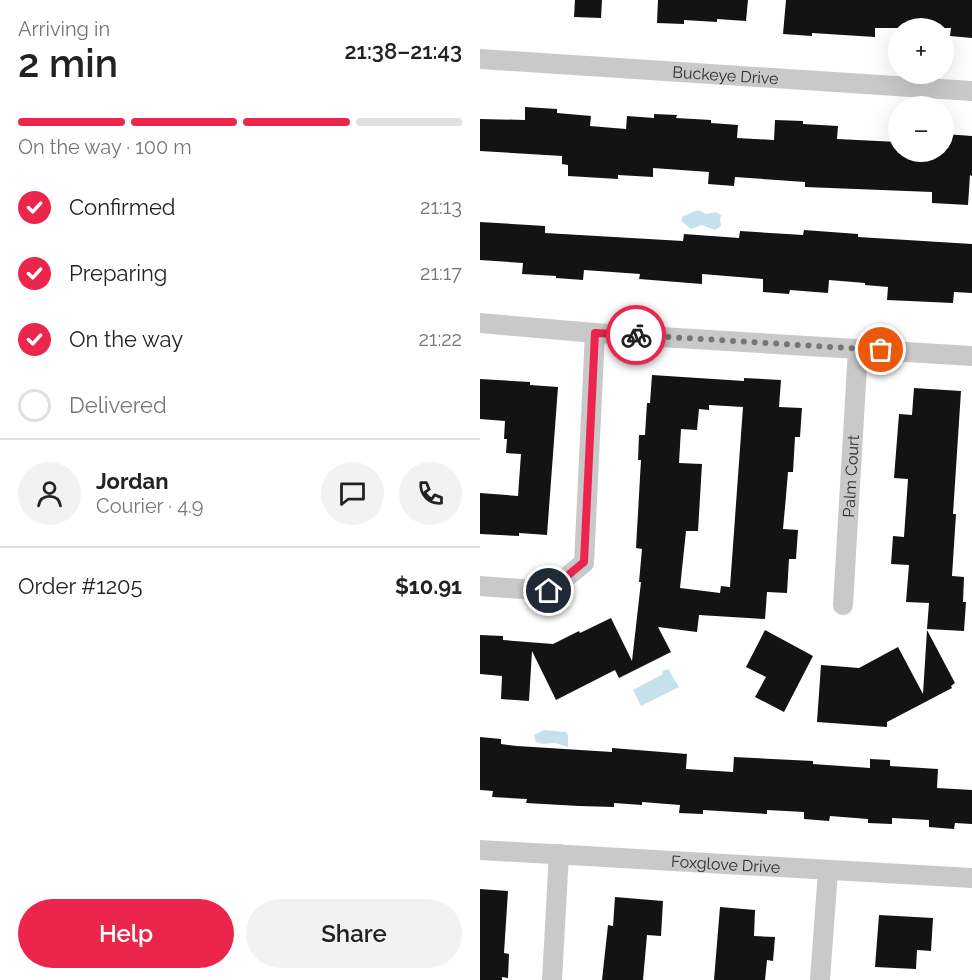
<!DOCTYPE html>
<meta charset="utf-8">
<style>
:root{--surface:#fff;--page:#f2f2f2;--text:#222;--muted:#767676;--line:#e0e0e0;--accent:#ec254c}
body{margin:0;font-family:Raleway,sans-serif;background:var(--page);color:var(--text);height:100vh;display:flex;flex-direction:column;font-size:22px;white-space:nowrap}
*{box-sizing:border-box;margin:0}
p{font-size:20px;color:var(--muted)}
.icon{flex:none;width:33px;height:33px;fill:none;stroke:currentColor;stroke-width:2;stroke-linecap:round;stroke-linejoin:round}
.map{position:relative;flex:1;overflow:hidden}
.drawer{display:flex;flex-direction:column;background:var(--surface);width:480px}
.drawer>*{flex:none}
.controls{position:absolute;left:408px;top:18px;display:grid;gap:12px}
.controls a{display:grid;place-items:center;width:66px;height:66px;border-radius:50%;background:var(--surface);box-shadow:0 6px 24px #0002;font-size:30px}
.pin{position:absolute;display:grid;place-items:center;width:51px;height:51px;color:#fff;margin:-26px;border:3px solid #fff;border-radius:50%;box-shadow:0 2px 6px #0007}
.courier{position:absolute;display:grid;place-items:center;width:60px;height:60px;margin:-30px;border:4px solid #ec254c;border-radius:50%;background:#fff;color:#222;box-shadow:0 2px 8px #0007}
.overview em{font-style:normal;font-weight:600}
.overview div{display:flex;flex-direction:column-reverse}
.overview{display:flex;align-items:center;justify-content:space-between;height:102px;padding:0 18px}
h1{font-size:39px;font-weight:600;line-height:45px}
.bar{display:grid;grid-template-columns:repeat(4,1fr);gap:9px 6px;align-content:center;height:72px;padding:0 18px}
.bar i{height:8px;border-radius:4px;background:var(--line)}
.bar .selected{background:var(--accent)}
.bar p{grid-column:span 4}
.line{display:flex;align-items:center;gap:15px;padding:0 18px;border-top:2px solid var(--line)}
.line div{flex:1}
.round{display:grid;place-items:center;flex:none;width:63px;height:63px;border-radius:32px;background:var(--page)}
ol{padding:0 18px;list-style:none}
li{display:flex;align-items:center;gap:18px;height:66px}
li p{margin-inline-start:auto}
li .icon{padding:6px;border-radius:50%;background:var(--accent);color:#fff;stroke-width:4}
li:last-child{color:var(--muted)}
li i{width:33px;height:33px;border:3px solid var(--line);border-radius:50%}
.button{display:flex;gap:12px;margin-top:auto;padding:12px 18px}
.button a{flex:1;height:69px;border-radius:36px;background:var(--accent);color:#fff;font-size:24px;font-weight:600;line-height:69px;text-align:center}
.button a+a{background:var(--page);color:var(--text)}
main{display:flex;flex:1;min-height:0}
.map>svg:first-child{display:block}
</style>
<main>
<section class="drawer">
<div class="overview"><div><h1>2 min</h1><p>Arriving in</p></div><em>21:38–21:43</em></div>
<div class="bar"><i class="selected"></i><i class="selected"></i><i class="selected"></i><i></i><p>On the way · 100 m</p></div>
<ol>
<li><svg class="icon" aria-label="check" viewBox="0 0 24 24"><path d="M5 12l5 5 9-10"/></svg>Confirmed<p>21:13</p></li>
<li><svg class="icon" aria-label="check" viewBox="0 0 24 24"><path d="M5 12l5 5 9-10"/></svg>Preparing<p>21:17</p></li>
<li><svg class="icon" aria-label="check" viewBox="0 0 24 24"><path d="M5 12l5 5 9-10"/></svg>On the way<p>21:22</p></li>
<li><i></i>Delivered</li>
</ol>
<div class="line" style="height:108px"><a class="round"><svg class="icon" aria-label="person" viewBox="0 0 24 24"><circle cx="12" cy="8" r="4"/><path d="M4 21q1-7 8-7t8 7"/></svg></a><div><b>Jordan</b><p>Courier · 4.9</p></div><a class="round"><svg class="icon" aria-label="chat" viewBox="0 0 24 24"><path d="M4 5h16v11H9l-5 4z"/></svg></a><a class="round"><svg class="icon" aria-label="phone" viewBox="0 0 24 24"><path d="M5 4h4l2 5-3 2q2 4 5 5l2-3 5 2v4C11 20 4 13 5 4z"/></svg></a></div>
<div class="line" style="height:78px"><div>Order #1205</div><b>$10.91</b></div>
<div class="button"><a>Help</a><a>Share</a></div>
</section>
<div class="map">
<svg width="492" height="980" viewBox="0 0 492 980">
<rect width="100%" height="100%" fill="#fff"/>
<g fill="#c4e1ec">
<path d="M218,210L226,214L236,212L242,216L240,217L241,226L235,230L222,225L211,229L201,221L203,216Z"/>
<path d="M188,669L199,687L161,706L153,690L183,674L182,671Z"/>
<path d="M64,730L86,732L88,735V747L75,743L63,744L56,742L54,735Z"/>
</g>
<g fill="#131313" fill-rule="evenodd">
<path d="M95,0H122L121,18L94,17Z"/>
<path d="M178,0H268L266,21L237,19V22L204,20V24L177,23Z"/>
<path d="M306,0H492V38L470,36L471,28H395V37L332,33V36L303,34Z"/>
<path d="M45,107L77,109V113L111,116L110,126L146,129L147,116L174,118V114L197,115L196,118L231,120V123L258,125L257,138L294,140L295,120L323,121V124L358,126L357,139L418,142V152H464V134L492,136V176L490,175L488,205L452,203V192L325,187V182L255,177L254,186L228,184L229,172L173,168V177L138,175V179L88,176V165L82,164V156L0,151V119L45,120Z"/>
<path d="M0,222L65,226V233L203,241L204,234L259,238L260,231L323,235L324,230L378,234V237L492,244V293L474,292L473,303L407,300L408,287L385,285V283L349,280L348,293L310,290L309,294L283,292V279L222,274V284L159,279L160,274L104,270L103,280L76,278V276L42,274L43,263L0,260Z"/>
<path d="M172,375L264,381V378L301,380L299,407L322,408L320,437H315L313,472H308L306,496L303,529L318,530L316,559H309L307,593L287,592L285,619L219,615L217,632L178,627L191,652L139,678L135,670L76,700L52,651L49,701L21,699L22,676L0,674V635L23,636V640L73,644L99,631L100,633L131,618L152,661L161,582H159L162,549L156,548L161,460H158L159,435H165L167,403H170ZM229,405L263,407L250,587L241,586L240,593L200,588L206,531H218L222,464L199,463L201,429L217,430L219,409L229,410Z"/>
<path d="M0,379L50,382V385L78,387L67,535L39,533V536L0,534V493L38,496L41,454L26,453L27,439H24L25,421L0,419Z"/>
<path d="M434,388L481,391L473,514H476L472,576L484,577L483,602H486L484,631L447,629L449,603L426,602L429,565L411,564L413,536L424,537L428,479L414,478L419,414L432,415Z"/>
<path d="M285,630L333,656L304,712L275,697L286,677L266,667Z"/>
<path d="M447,630L475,683L471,686L472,688L407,722V727L337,722L341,665L379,668L418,647L443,694Z"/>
<path d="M0,737L21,739V744L37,746L132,752V748L207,754L206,769L253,772L254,757L333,761V764L390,768V759L410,760V766L458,769L457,788L492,790V824L475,823L474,829L449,827V820L412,818V824L388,823V819L350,816L349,821L324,819V812L287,810V814L223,810V814L199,813L200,805L162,802V805L134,803V807L99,806L46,803L47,799L12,797L13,791L0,790Z"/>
<path d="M0,889L28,891L24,953L29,954L28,978L22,977V980H0Z"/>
<path d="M135,897L183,901L181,936L167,935L163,980H122L128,925L133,926Z"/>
<path d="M240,907L275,910L274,936L295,937L293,961L287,960L285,980H234Z"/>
<path d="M399,915L453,918L451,951L437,950L436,969L395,967Z"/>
</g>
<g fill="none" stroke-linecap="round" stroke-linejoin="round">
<g stroke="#c9c9c9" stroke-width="20">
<path id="s1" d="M0,59L492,91"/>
<path d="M0,323L115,333L492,356"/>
<path d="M0,586L69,591L104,563L115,333"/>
<path id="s2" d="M363,605L378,349"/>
<path id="s3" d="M0,850L492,878"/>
<path d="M72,980L79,854"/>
<path d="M340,980L348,871"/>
</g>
</g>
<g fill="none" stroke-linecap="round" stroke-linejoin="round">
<path stroke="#767676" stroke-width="6" stroke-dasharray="0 10.8" d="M156,335L401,350"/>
<path stroke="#ec254c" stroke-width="8" d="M69,591L104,562L115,333L156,335"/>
</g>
<g text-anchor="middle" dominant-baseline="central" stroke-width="6" stroke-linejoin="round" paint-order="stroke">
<g font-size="16" fill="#2c2c2c" stroke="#fff">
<text stroke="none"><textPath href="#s1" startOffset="246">Buckeye Drive</textPath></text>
<text stroke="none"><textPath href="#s2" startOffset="129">Palm Court</textPath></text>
<text stroke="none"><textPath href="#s3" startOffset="246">Foxglove Drive</textPath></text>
</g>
</g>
</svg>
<div class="controls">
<a>+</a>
<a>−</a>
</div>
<div class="pin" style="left:401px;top:350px;background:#ea580c"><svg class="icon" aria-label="bag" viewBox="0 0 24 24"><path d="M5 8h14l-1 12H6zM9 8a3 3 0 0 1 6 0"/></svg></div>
<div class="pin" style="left:69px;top:591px;background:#1f2937"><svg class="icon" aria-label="home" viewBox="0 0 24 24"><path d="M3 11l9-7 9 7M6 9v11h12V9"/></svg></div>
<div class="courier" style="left:156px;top:335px"><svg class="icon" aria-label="bike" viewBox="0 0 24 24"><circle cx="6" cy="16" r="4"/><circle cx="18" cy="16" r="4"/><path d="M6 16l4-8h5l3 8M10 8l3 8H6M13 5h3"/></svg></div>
</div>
</main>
